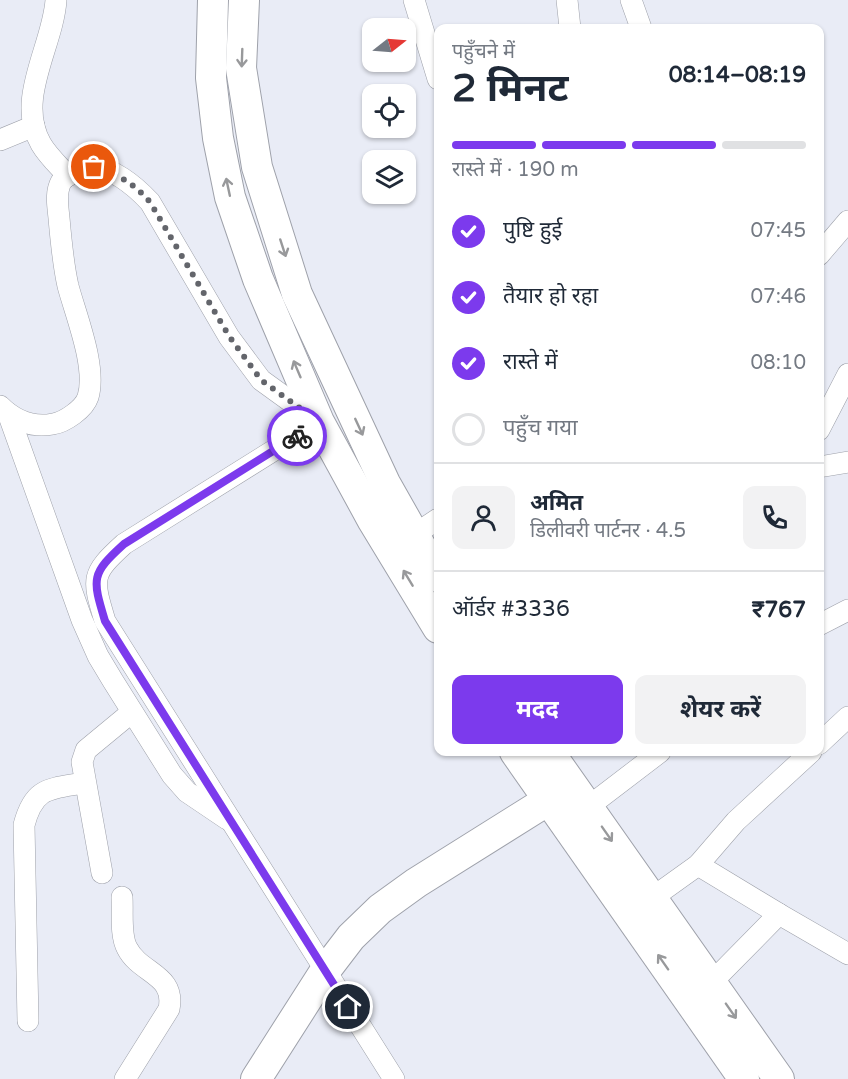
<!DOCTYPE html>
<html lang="hi">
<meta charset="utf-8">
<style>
:root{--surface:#fff;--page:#f2f2f3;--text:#1f2937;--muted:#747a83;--line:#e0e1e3;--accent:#7c3aed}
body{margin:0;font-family:"Varela Round","Noto Sans Devanagari",sans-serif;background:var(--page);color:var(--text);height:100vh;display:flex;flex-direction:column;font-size:22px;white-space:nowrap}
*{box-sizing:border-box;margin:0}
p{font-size:20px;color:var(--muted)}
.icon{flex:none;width:33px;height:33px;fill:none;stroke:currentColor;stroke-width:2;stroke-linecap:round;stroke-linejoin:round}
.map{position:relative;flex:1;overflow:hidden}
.drawer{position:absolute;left:434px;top:24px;width:390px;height:732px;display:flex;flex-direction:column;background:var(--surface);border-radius:12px;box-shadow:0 2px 4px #0004}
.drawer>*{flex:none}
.needle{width:39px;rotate:73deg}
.buttons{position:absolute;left:362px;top:18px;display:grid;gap:12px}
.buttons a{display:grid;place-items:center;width:54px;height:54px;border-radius:12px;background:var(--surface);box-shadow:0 2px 4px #0004;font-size:30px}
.pin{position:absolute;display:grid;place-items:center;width:51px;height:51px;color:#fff;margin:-26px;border:3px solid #fff;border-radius:50%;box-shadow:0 2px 6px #0007}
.courier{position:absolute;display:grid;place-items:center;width:60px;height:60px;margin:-30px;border:4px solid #7c3aed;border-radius:50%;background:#fff;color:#222;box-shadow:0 2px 8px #0007}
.headline em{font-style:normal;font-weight:700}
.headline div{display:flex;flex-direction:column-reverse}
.headline{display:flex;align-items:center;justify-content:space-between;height:102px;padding:0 18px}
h1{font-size:39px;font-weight:700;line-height:45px}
.bar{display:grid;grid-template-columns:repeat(4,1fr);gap:9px 6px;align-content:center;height:72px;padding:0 18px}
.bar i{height:8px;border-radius:4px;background:var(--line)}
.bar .active{background:var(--accent)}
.bar p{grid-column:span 4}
.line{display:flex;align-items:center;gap:15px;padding:0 18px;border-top:2px solid var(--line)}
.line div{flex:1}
.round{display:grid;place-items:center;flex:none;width:63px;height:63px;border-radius:12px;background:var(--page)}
ol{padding:0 18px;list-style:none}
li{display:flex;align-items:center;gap:18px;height:66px}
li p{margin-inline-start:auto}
li .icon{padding:6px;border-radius:50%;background:var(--accent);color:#fff;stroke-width:4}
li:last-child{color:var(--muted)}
li i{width:33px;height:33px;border:3px solid var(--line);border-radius:50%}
.primary-button{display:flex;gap:12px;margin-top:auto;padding:12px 18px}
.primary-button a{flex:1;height:69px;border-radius:12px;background:var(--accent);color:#fff;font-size:24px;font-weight:700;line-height:69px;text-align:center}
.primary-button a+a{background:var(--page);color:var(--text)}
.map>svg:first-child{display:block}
</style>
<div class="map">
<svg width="848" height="1079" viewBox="0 0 848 1079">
<rect width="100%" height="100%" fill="#e9ecf6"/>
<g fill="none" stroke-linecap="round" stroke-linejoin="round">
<defs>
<g id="street">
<path d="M56,0C53,46 15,99 41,144C48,156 59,166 68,176"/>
<path d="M414,0L438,79"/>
<path d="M567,0L570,28"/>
<path d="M631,0L641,28"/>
<path d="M0,140L34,126"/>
<path d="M819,255L848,221"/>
<path d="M0,406C15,421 32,428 53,424C65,422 84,409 88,397C97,367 76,316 68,286C63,264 61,241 59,218C58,207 55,193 61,182C67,173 78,170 88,168C110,164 136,187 150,202L229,337L261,380L319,422L124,544C91,574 92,578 105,621L394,1079"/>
<path d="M9,416L82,620L98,656L113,681L172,775L187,792L227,819"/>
<path d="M819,430L848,374"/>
<path d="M819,467L848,462"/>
<path d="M414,535L438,519"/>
<path d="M819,625L848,610"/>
<path d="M819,744L848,717"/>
<path d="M588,807L660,752"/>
<path d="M698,865L779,914"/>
<path d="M102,873L82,762L86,750L132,712"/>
<path d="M122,897C123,913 120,935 127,948C140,974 176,974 169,1009L125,1079"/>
<path d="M652,898L698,865L736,821L811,752"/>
<path d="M712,982L779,914L848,954"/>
<path d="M28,1021L24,825C34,787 49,789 84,783"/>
</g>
<g id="secondary">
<path d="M213,0L211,78L218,138L230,197L258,279L319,422L373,521L438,628"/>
<path d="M244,0L241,68L257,167L297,294L385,483L438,577"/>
<path d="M515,752L744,1079"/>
<path d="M549,752L779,1079"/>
<path d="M256,1079L325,971L351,937L380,909L416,883L550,799"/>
</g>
</defs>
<use href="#street" stroke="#9ea1aa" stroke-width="22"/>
<use href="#secondary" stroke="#9ea1aa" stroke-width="32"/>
<use href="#street" stroke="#fff" stroke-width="21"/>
<use href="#secondary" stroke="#fff" stroke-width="30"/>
</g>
<defs><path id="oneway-shaft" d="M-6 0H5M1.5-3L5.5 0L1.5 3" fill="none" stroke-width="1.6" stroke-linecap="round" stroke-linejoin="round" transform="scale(1.5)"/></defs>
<g stroke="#98999b">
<use href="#oneway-shaft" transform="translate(242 58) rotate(92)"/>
<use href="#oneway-shaft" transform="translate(228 187) rotate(-102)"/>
<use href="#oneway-shaft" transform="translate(283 248) rotate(72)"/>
<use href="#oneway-shaft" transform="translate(297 369) rotate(-113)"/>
<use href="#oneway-shaft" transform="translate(359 427) rotate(65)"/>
<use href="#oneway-shaft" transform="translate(408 578) rotate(-121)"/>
<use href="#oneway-shaft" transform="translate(607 834) rotate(55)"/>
<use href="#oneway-shaft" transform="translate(663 962) rotate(-125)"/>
<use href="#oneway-shaft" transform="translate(731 1011) rotate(55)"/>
</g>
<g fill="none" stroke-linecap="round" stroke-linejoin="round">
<path stroke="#63656b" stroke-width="6" stroke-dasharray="0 10.8" d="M94,167C119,175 132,182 150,202L229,336L261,380L319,422L297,436"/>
<path stroke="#7c3aed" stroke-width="8" d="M297,436L124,544C91,574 92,578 105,621L348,1007"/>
</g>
</svg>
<div class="buttons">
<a><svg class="needle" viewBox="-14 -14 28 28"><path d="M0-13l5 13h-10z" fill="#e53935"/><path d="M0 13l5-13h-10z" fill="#747a83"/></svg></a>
<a><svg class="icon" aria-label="locate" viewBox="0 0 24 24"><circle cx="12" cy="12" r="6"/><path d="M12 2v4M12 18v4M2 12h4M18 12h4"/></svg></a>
<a><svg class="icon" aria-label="layers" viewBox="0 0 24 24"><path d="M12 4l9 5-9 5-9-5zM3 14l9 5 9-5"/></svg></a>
</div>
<div class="pin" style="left:94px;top:167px;background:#ea580c"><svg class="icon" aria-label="bag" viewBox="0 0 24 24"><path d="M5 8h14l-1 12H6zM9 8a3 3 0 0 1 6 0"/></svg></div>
<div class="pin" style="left:348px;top:1007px;background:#1f2937"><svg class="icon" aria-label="home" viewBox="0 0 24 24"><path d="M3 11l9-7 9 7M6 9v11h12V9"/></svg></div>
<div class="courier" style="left:297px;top:436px"><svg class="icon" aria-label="bike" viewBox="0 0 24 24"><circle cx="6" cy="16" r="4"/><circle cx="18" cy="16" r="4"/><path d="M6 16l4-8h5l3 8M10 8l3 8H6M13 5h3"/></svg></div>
<section class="drawer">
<div class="headline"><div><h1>2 मिनट</h1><p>पहुँचने में</p></div><em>08:14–08:19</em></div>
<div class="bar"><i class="active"></i><i class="active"></i><i class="active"></i><i></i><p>रास्ते में · 190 m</p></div>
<ol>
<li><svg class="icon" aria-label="check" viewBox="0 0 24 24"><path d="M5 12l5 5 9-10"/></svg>पुष्टि हुई<p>07:45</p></li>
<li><svg class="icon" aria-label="check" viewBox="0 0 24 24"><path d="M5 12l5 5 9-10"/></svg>तैयार हो रहा<p>07:46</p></li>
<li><svg class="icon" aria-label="check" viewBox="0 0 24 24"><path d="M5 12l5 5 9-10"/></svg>रास्ते में<p>08:10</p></li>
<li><i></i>पहुँच गया</li>
</ol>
<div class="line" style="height:108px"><a class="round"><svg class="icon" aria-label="person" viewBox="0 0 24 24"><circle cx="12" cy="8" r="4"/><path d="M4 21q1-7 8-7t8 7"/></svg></a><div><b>अमित</b><p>डिलीवरी पार्टनर · 4.5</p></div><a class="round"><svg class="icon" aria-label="phone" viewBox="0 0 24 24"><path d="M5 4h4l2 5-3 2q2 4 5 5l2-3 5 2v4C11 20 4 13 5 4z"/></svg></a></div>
<div class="line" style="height:78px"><div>ऑर्डर #3336</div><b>₹767</b></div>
<div class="primary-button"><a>मदद</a><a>शेयर करें</a></div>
</section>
</div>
